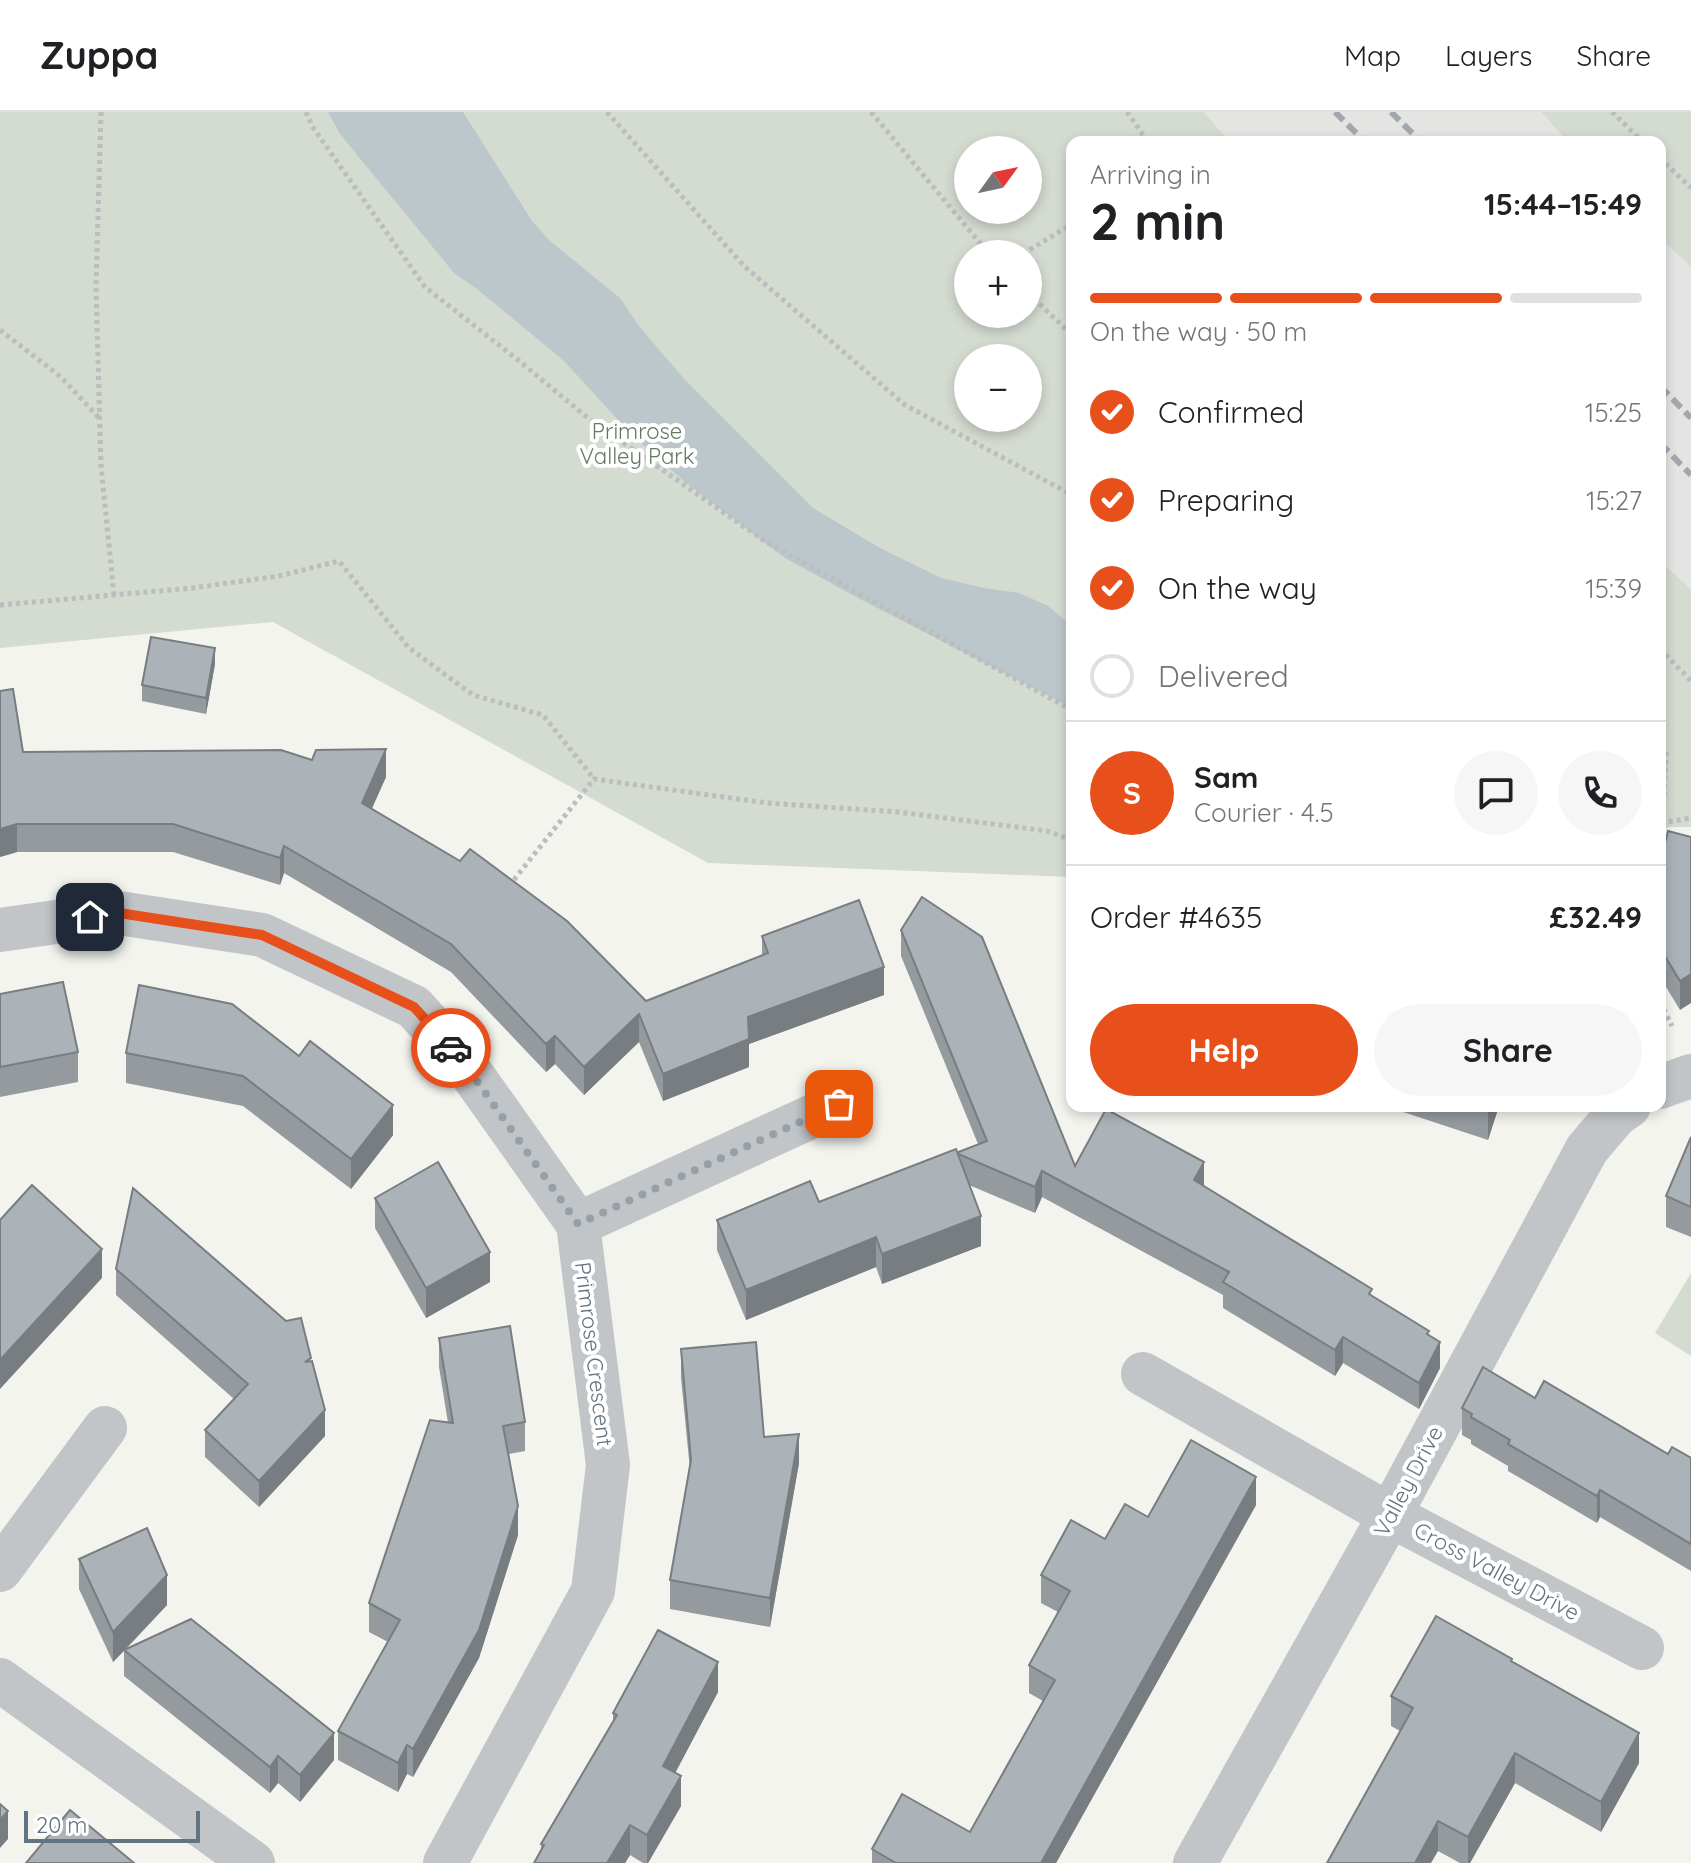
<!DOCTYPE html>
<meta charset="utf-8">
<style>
:root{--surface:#fff;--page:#f6f6f6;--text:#202124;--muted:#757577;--line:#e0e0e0;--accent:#e8501b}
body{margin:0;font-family:Quicksand,sans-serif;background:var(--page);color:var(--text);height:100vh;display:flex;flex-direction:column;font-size:30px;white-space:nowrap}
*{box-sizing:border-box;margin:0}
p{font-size:26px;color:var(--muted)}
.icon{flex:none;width:44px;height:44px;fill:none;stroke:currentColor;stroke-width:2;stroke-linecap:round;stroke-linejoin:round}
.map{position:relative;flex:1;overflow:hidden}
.sheet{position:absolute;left:1066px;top:24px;width:600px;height:976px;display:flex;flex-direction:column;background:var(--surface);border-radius:16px;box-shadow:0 4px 12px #0003}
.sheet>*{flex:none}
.needle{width:52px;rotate:57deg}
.buttons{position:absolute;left:954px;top:24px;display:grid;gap:16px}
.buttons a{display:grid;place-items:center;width:88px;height:88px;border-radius:50%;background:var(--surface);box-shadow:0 4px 12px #0003;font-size:40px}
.scale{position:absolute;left:24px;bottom:20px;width:176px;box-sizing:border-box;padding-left:8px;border:4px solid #627382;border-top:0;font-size:22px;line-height:28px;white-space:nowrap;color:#627382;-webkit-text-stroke:6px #fff;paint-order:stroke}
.pin{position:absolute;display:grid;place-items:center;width:68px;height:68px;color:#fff;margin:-34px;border-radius:16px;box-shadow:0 4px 12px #0006}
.courier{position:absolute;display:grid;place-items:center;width:80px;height:80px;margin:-40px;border:6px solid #e8501b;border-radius:50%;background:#fff;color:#222;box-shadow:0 2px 10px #0007}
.summary em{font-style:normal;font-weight:700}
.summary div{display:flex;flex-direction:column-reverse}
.summary{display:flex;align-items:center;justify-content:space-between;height:136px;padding:0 24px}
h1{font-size:52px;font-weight:700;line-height:60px}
.bar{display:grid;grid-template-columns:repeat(4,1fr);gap:12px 8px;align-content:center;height:96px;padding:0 24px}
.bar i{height:10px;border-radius:6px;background:var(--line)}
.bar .on{background:var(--accent)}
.bar p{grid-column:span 4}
.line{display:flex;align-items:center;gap:20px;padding:0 24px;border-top:2px solid var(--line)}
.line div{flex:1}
.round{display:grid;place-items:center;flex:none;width:84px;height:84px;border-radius:42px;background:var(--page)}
ol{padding:0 24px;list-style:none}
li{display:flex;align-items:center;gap:24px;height:88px}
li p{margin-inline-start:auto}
li .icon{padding:8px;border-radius:50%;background:var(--accent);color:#fff;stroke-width:4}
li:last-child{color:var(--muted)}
li i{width:44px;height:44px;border:4px solid var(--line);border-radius:50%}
.button{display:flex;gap:16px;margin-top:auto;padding:16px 24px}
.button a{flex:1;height:92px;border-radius:48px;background:var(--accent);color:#fff;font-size:32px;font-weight:700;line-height:92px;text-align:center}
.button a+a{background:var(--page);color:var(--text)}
header{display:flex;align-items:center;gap:48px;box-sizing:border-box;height:112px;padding:0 40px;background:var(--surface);border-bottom:2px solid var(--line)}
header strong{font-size:38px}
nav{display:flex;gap:44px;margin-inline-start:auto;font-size:28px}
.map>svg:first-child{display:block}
</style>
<header>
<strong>Zuppa</strong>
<nav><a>Map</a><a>Layers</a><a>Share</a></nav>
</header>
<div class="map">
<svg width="1691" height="1751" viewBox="0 0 1691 1751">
<rect width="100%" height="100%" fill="#f4f4ef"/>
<g fill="#e4e5e3">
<path d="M1204,0H1541L1568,30H1230Z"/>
<path d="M1660,126L1691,155V477L1660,449Z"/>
</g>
<g fill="#d4dbd0" fill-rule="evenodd">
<path d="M0,0H1204L1230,30H1072V765L708,751L273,510L0,536ZM968,38H1028V98H968ZM968,142H1028V202H968ZM968,246H1028V306H968Z"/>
<path d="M1541,0H1691V155L1660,126V30H1568Z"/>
<path d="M1660,449L1691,477V715H1667L1660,727Z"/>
<path d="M1691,1161V1244L1655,1221Z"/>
</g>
<path fill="#bcc7cc" d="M328,0H463L532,109L550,129L620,186L639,214L685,268L813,396L880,436L941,466L984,476L1019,481L1048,494L1072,514V596L856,485L785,446L686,371L633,324L563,248L477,177L454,161L340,22Z"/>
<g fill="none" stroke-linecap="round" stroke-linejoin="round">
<g stroke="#bbbdbf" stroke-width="5" stroke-dasharray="4 4" stroke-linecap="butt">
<path d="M101,0L96,175L101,354L114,483"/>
<path d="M306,0L312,14L425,175L518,248L588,306L766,430L1072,598"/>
<path d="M607,0L744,154L905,293L1072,383"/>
<path d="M871,0L989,142"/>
<path d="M1127,0L1148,30"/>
<path d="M1612,0L1643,30"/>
<path d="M1660,46L1691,76"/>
<path d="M1023,142L1072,112"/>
<path d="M1028,181L1072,223"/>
<path d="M0,218L61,265L100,307"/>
<path d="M0,493L192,476L279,464L339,449L409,536L473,583L543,603L594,667"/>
<path d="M1660,537L1691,569"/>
<path d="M1660,635L1666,639L1663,710"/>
<path d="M1661,711L1691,706"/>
<path d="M509,774L594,667L767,691L898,700L1047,719L1072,728"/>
<path d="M1660,890L1672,914"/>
</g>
<g stroke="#c1c5c8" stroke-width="44">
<path d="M0,818L119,801L262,823L414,895L464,951L578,1112L608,1353L593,1479L445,1751"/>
<path d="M1660,975L1691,964"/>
<path d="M578,1112L839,992"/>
<path d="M1143,1262L1390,1403L1642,1536"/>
<path d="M0,1458L105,1316"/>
<path d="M0,1568L253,1751"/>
<path d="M1195,1751L1390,1403L1587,1037L1616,1003L1629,994"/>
</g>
<g stroke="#a1a7ad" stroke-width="6" stroke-dasharray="12 6" stroke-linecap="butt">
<path d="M1335,0L1365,30"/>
<path d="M1391,0L1421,30"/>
<path d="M1660,274L1691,306"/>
<path d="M1660,331L1691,363"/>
</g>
</g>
<g fill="#949a9e">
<path d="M215,552L206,602L142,589V573Z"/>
<path d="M0,579L23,640L312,648L386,665L371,697L646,889L762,844V824L884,883L749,932V955L663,989L639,930L584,983L555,952L546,960L451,860L284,761L280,773L173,740H17L0,745Z"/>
<path d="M1691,725L1680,898L1660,865V752Z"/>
<path d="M901,818L1075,1054L1204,1074L1372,1184L1429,1223L1440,1256L1419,1297L1343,1251L1335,1264L1223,1196V1183L1042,1085L1035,1101L969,1073L981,1134L882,1172L876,1155L746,1208L717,1138V1108L819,1090L978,1032L901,844Z"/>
<path d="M139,873L393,1023L351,1077L243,994L126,971V941Z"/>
<path d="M0,882L78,940V970L0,985Z"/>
<path d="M1385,994H1499L1488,1028Z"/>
<path d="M1691,1025V1125L1666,1115V1084Z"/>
<path d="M375,1086L490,1170L426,1206L375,1116Z"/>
<path d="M116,1157L311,1249L325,1324L259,1395L205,1345V1318L234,1287L116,1183Z"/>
<path d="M439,1226L525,1310V1339L509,1342L518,1423L479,1546L413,1665L407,1662L398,1680L338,1648V1619L388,1530L369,1520V1491L448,1311L439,1255Z"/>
<path d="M681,1237L764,1325L799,1351L770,1515L670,1497V1468L690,1358L681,1266Z"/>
<path d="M1535,1286L1668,1342L1691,1346V1459L1600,1405L1597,1411L1508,1359V1354L1471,1332V1328L1462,1323V1296Z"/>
<path d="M1256,1393L1056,1751H872V1737L970,1720L1043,1589L1029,1581V1553L1058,1500L1041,1491V1463L1105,1427L1148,1405Z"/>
<path d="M79,1447L167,1493L126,1537L334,1648L300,1690L278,1671L270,1681L124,1564V1539L113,1550L79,1477Z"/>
<path d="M1512,1550L1639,1651L1601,1720L1515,1671L1470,1751H1460L1438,1739L1400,1619L1391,1614V1584Z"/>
<path d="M718,1580L675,1661L681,1694L648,1751H643L630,1743L625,1751H534L541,1739V1732L613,1609V1601Z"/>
</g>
<g fill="#787d81">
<path d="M215,536V552L206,602V586Z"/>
<path d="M386,637V665L362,719V691Z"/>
<path d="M17,712V740L0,745V717Z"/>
<path d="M284,734V761L280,773V746Z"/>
<path d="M884,855V883L749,932V955L663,989V962L748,905Z"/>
<path d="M1691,862V891L1680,898V869Z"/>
<path d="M639,902V930L584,983V955Z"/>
<path d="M555,924V952L546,960V932Z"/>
<path d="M393,993V1023L351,1077V1047Z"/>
<path d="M1489,994H1499L1488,1028V998Z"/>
<path d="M1204,1050V1077L1194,1068Z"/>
<path d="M1042,1059V1085L1035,1101V1075Z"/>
<path d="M981,1104V1134L882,1172V1142Z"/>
<path d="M876,1125V1155L746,1208V1178Z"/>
<path d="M102,1137V1166L0,1277V1248Z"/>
<path d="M490,1140V1170L426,1206V1176Z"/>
<path d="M1343,1225V1251L1335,1264V1238Z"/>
<path d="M1440,1230V1256L1419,1297V1271Z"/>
<path d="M325,1298V1324L259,1395V1369Z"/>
<path d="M799,1322V1351L770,1515V1486Z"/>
<path d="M1256,1365V1393L1056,1751H1041Z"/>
<path d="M1600,1378V1405L1597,1411V1384Z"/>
<path d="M518,1394V1423L479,1546L413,1665V1637Z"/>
<path d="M167,1463V1493L113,1550V1520Z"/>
<path d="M718,1550V1580L663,1684V1654Z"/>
<path d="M334,1621V1648L300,1690V1663Z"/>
<path d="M1639,1621V1651L1601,1720V1690Z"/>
<path d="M407,1633V1662L398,1680V1651Z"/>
<path d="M1515,1641V1671L1470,1751H1468V1725Z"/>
<path d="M278,1644V1671L270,1681V1655Z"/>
<path d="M681,1664V1694L648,1751H647V1723Z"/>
<path d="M8,1699V1727L0,1736V1708Z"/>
<path d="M1438,1709V1739L1431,1751H1415Z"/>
<path d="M630,1713V1743L625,1751H607Z"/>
</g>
<g fill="#acb3b8" stroke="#787d81" stroke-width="2">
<path d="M151,525L215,536L206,586L142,573Z"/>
<path d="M13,577L23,640L281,638L312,648L316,638L386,637L362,691L460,749L470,737L567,809L646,889L768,841L762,824L859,788L884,855L748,905L749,927L663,962L639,902L584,955L555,924L546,932L451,832L284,734L280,746L173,712H17L0,717V579Z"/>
<path d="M1668,719L1691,725V862L1680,869L1660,836V752Z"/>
<path d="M922,785L982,825L1075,1054L1106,997L1204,1050L1194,1068L1372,1177L1369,1182L1429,1219L1427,1222L1440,1230L1419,1271L1343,1225L1335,1238L1223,1170L1229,1160L1042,1059L1035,1075L956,1041L987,1029L901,818Z"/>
<path d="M63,870L78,940L0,955V882Z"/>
<path d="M139,873L232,892L299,944L310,929L393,993L351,1047L243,964L126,941Z"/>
<path d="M1475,994H1489L1488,998Z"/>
<path d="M1691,1025V1095L1666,1084Z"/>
<path d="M956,1037L981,1104L882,1142L876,1125L746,1178L717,1108L810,1069L819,1090Z"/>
<path d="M438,1050L490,1140L426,1176L375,1086Z"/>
<path d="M32,1073L102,1137L0,1248V1108Z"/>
<path d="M133,1076L286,1209L301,1206L311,1246L305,1250L312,1249L325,1298L259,1369L205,1318L248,1272L116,1157Z"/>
<path d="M510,1214L525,1310L503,1314L518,1394L479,1518L413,1637L407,1633L398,1651L338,1619L400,1508L369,1491L430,1308L453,1311L439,1226Z"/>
<path d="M756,1230L764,1325L799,1322L770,1486L670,1468L691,1348L681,1237Z"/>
<path d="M1483,1255L1535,1286L1544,1269L1668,1342L1672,1335L1691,1346V1432L1600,1378L1597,1384L1508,1332L1510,1328L1471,1305L1472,1302L1462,1296Z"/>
<path d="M1191,1328L1256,1365L1041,1751H896L872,1737L902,1682L970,1720L1055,1568L1029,1553L1070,1479L1041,1463L1071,1408L1105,1427L1125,1392L1148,1405Z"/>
<path d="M147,1416L167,1463L113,1520L79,1447Z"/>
<path d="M1436,1504L1512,1547L1511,1549L1639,1621L1601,1690L1515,1641L1468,1725L1438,1709L1415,1751H1327L1413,1596L1391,1584Z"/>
<path d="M191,1507L334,1621L300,1663L278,1644L270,1655L124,1538Z"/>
<path d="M658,1518L718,1550L663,1654L681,1664L647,1723L630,1713L607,1751H534L544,1733L541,1732L617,1603L613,1601Z"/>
<path d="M0,1692L8,1699L0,1708Z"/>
<path d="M70,1698L134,1751H26Z"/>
</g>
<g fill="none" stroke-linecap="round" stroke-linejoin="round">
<path stroke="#95a0a8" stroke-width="8" stroke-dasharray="0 14.4" d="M451,936L464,951L578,1112L839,992"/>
<path stroke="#e8501b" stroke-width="10" d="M90,805L119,801L262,823L414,895L451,936"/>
</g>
<g text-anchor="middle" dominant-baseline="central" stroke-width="8" stroke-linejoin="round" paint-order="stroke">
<g font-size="22" fill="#657961" stroke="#fff">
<text x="637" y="319">Primrose<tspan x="637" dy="25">Valley Park</tspan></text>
</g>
<g font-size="22" fill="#627382" stroke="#fff">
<text transform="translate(594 1242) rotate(83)">Primrose Crescent</text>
<text transform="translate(1408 1369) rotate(-62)">Valley Drive</text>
<text transform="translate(1497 1459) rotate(28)">Cross Valley Drive</text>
</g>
</g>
</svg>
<div class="buttons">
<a><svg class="needle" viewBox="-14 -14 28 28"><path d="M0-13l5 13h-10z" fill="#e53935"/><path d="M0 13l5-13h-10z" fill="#757577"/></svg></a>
<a>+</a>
<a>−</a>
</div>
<div class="scale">20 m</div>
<div class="pin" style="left:839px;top:992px;background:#ea580c"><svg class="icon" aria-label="bag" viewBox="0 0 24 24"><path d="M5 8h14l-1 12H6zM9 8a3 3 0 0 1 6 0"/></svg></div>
<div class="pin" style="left:90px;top:805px;background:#1f2937"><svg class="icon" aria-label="home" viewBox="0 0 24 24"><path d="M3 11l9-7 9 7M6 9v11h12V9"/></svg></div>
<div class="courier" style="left:451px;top:936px"><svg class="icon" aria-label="car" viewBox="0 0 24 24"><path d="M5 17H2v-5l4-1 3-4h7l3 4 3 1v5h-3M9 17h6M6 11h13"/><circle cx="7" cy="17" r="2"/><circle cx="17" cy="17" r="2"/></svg></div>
<section class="sheet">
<div class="summary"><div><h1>2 min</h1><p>Arriving in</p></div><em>15:44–15:49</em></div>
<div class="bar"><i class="on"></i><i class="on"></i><i class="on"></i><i></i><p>On the way · 50 m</p></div>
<ol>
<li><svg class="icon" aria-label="check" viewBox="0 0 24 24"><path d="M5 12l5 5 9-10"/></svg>Confirmed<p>15:25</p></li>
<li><svg class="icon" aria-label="check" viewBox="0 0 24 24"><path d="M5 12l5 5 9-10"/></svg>Preparing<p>15:27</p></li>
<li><svg class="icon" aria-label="check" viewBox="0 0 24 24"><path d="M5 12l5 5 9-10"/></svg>On the way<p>15:39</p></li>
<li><i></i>Delivered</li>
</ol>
<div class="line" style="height:144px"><b class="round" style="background:var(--accent);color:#fff">S</b><div><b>Sam</b><p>Courier · 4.5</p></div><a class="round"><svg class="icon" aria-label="chat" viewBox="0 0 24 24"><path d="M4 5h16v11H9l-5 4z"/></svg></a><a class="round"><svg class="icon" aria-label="phone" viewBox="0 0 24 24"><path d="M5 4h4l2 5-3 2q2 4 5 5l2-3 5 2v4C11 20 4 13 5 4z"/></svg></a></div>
<div class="line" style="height:104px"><div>Order #4635</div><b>£32.49</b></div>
<div class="button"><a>Help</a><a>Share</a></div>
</section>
</div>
